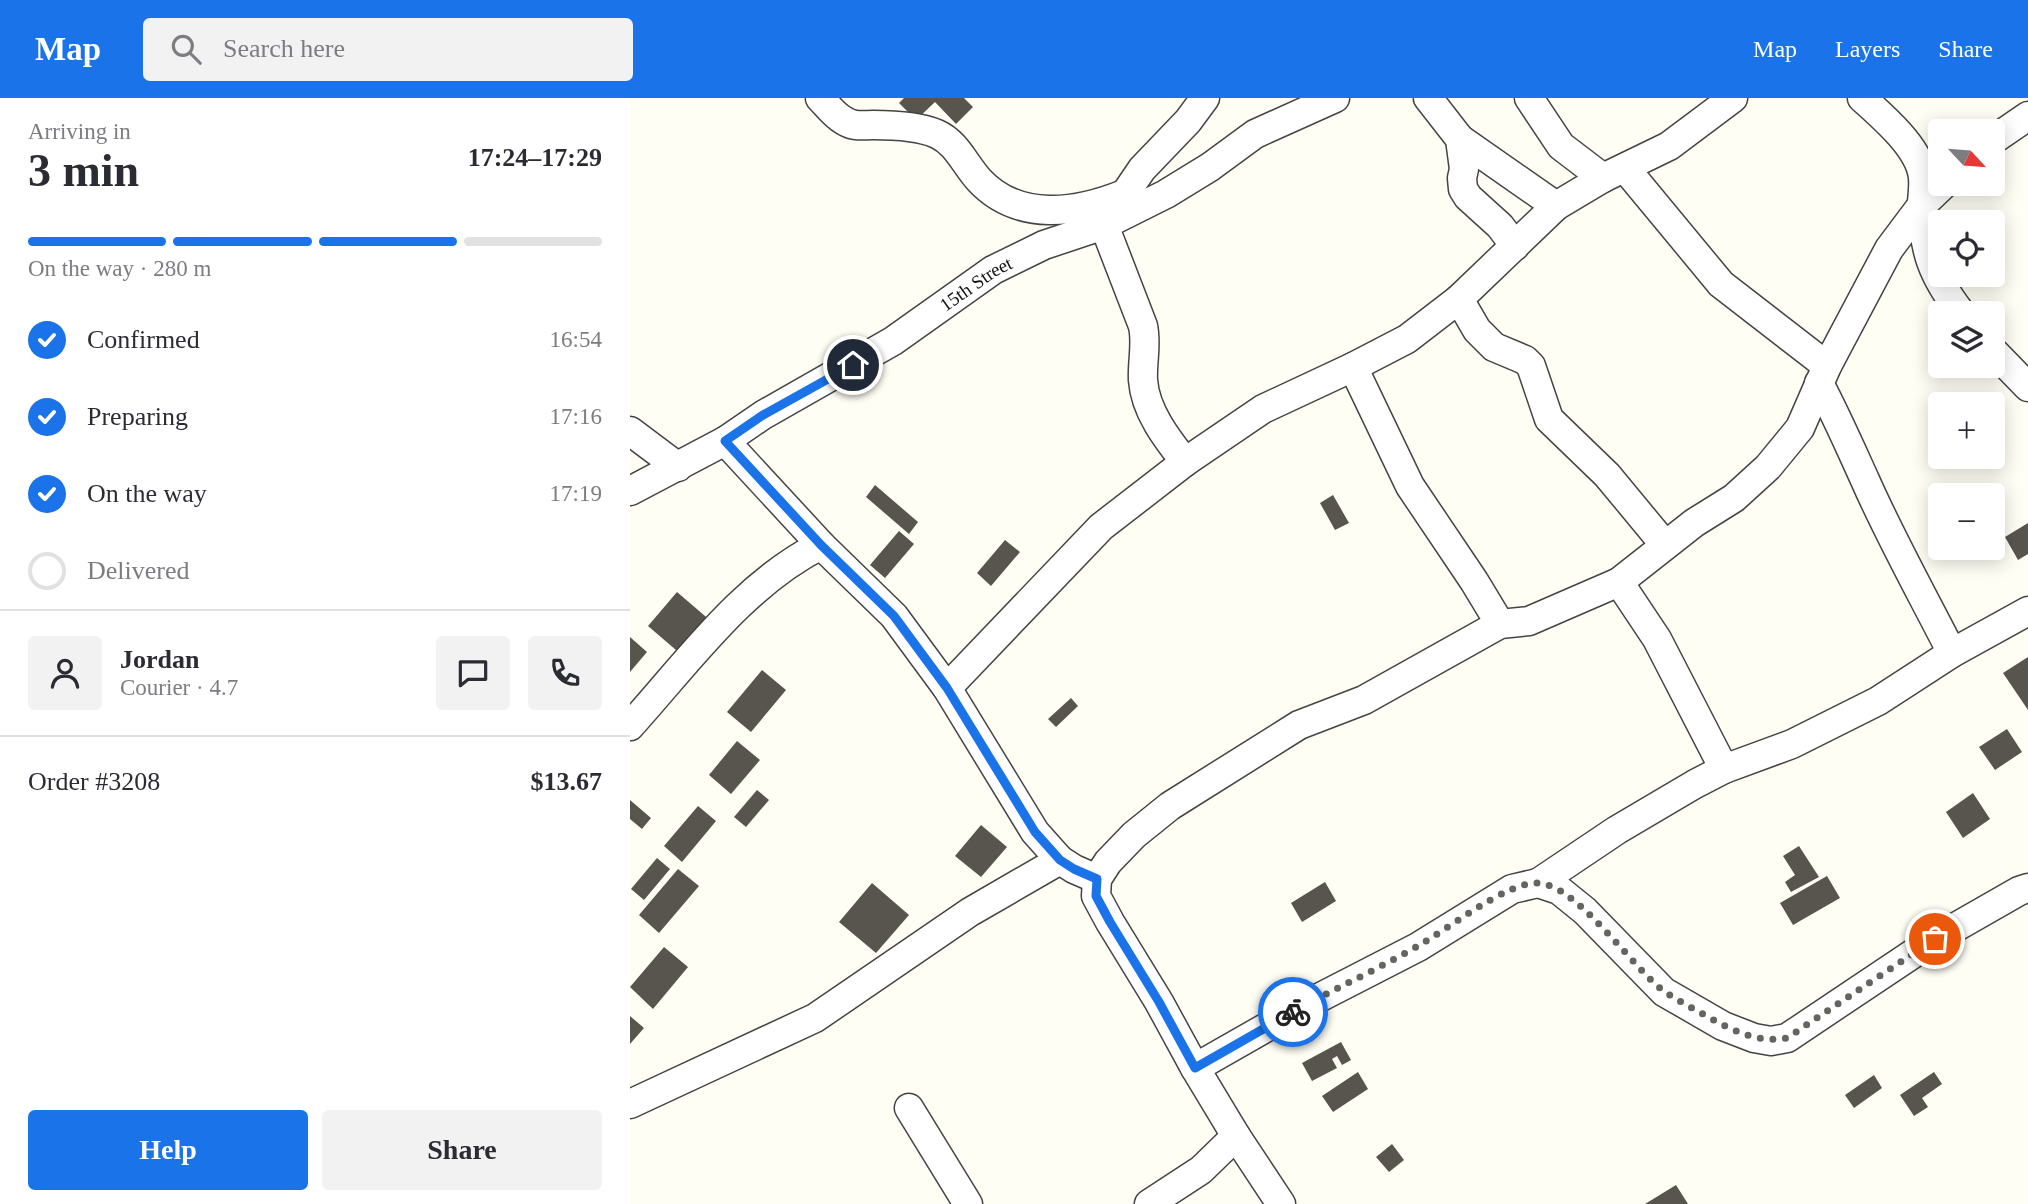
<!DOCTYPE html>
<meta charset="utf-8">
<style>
:root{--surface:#fff;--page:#f2f2f3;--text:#2b2b33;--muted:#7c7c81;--line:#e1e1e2;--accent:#1a73e8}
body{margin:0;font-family:"Times New Roman",serif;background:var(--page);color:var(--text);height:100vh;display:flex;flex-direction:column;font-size:26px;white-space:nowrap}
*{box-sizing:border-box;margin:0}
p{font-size:23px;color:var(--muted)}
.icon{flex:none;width:38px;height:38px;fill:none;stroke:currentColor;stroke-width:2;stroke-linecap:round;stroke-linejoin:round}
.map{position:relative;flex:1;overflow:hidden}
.sheet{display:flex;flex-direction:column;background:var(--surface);width:630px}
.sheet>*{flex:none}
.needle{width:46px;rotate:116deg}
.buttons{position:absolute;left:1298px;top:21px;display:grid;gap:14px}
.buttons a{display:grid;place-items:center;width:77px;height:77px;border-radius:7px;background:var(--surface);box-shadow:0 4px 18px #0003;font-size:35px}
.pin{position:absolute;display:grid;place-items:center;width:60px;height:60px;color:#fff;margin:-30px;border:4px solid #fff;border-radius:50%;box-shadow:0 2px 7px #0007}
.courier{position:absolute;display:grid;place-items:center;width:70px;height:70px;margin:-35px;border:5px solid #1a73e8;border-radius:50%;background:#fff;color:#222;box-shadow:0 2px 9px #0007}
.summary em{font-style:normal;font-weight:800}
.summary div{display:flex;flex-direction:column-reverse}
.summary{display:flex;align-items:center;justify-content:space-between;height:119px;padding:0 28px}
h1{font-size:46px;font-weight:800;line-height:52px}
.bar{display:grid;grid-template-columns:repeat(4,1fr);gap:10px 7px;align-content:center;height:84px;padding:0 28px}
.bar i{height:9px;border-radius:5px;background:var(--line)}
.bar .active{background:var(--accent)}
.bar p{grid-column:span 4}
.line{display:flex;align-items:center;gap:18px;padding:0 28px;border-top:2px solid var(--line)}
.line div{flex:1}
.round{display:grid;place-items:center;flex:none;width:74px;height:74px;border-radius:7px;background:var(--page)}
ol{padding:0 28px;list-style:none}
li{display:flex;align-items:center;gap:21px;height:77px}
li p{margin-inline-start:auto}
li .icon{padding:7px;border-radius:50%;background:var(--accent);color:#fff;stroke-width:4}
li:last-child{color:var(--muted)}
li i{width:38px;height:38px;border:4px solid var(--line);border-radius:50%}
.button{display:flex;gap:14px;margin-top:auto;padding:14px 28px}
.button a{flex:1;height:80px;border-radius:7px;background:var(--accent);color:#fff;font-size:28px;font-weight:800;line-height:80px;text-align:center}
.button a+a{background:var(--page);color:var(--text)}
header{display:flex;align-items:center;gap:42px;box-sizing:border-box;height:98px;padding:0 35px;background:var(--accent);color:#fff}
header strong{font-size:33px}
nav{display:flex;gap:38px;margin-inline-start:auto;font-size:24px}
.search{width:490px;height:63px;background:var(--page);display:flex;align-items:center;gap:18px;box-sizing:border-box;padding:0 24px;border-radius:7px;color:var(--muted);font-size:26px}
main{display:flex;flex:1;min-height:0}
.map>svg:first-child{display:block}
</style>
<header>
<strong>Map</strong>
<div class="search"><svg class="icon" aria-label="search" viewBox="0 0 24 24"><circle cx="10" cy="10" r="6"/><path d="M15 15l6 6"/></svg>Search here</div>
<nav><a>Map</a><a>Layers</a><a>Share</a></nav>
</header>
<main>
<section class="sheet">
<div class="summary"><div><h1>3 min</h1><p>Arriving in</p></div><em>17:24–17:29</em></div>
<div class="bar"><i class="active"></i><i class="active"></i><i class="active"></i><i></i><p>On the way · 280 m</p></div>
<ol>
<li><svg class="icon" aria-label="check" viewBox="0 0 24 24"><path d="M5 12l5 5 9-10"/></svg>Confirmed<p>16:54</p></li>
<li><svg class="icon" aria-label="check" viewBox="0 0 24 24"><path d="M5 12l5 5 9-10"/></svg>Preparing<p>17:16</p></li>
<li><svg class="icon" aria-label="check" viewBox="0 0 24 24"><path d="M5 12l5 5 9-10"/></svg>On the way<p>17:19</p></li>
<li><i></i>Delivered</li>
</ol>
<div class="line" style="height:126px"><a class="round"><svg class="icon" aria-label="person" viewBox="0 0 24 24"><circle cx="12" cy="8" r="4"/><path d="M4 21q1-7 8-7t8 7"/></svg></a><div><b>Jordan</b><p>Courier · 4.7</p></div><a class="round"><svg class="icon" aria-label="chat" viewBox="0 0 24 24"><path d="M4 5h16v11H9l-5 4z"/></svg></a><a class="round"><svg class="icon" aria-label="phone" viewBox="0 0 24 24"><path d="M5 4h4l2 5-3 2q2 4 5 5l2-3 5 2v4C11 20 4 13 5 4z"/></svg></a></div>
<div class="line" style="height:91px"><div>Order #3208</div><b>$13.67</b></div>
<div class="button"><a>Help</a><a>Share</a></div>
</section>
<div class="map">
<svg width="1398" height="1106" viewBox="0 0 1398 1106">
<rect width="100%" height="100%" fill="#fefef5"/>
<g fill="#58544e">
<path d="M274,0H334L343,9L326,26L305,4L286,22L269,5Z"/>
<path d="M245,387L288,424L279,436L236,399Z"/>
<path d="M703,397L719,425L705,432L690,405Z"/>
<path d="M1398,425V456L1388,462L1375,439Z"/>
<path d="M269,433L284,446L255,480L240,467Z"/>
<path d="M375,442L390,454L361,488L347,475Z"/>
<path d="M47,494L82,524L53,558L18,528Z"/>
<path d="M0,539L17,554L0,574Z"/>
<path d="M1398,559V612L1373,575Z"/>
<path d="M132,572L156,592L121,634L97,614Z"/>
<path d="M441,600L448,608L426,629L418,621Z"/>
<path d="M1377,631L1392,654L1365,672L1349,649Z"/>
<path d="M107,643L130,662L101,696L79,677Z"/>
<path d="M127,692L139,702L116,729L104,719Z"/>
<path d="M1343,695L1360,721L1333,740L1316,714Z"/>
<path d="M0,702L21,720L12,731L0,721Z"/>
<path d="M68,708L86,723L52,764L34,748Z"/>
<path d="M351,727L377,749L351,779L325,758Z"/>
<path d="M1169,748L1189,779L1161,794L1155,784L1165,777L1153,758Z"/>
<path d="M27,760L40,771L14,802L1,791Z"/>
<path d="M48,771L69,788L29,835L9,817Z"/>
<path d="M1197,778L1210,800L1163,827L1150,805Z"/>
<path d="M695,784L706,803L672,824L661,805Z"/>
<path d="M242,785L279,817L246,855L209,824Z"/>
<path d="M34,849L58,869L23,911L0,889Z"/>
<path d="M0,918L14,930L0,946Z"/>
<path d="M711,944L721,962L712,967L707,958L702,961L707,970L682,983L672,965Z"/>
<path d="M728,974L738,991L703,1014L692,998Z"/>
<path d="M1304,974L1312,986L1292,1000L1298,1009L1284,1018L1270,997Z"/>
<path d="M1244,977L1252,990L1224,1010L1215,997Z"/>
<path d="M762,1046L774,1062L759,1074L746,1059Z"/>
<path d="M1046,1087L1058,1106H1015Z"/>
</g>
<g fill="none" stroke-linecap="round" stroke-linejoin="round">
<defs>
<g id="street">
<path d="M190,0C197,7 204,17 213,22C223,29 232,27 243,27C263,27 289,28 307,36C327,45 335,67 350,83C389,124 447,115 494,96"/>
<path d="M798,0L830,41L834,71L832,80L833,91L838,99L870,128L885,148"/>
<path d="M899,0L931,48L973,80"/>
<path d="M1232,0C1252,18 1286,47 1292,74C1295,84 1292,97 1292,107C1294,154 1302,177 1331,215"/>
<path d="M830,41L926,108"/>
<path d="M1363,42L1398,18"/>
<path d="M995,70L1091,186L1197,268"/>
<path d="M829,201L847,232L864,249L895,262L901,268L919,321L977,377L1035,447"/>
<path d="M1363,253L1398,289"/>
<path d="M723,269L780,388L844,483L870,526"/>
<path d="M1189,285C1206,317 1220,349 1235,382C1261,441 1293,498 1322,555"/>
<path d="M0,333L48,369"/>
<path d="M95,343L191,447L264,518L317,590L405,734L430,762L444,771L467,781"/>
<path d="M555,364C537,341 515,313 513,282C512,264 517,246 513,228L474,127L512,71L558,23L575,0"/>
<path id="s1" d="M0,393L95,343L133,317L263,243L363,172L414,147L474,127L536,96L580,69L625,36L705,0"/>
<path d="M989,484L1027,541L1094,671"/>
<path d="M317,590L471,429L555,364L633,311L723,269L777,241L829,201L926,108L973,80L1039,48L1103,0"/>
<path d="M0,628C58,564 112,487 191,447"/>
<path d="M908,785L987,732L1065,686L1094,671L1162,646L1248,603L1322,555L1398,513"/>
<path d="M565,970L679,905L788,849L882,791L908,785L929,792L955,813L1034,894L1093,928L1124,940L1141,943L1157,940L1305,841L1389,793L1398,790"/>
<path d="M0,1006L185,920L340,814L430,762"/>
<path d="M279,1010L338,1106"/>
<path d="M519,1106L571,1072L606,1038"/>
<path d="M651,1106L606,1038L565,970L529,904L480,824L466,798L467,781L478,764L504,737L540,708L669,627L734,602L870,526L899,523L989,484L1064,425L1104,400L1138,369L1170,330L1197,268L1259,151L1292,107L1314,86"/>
</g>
</defs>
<use href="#street" stroke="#444" stroke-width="31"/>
<use href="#street" stroke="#fff" stroke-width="28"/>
</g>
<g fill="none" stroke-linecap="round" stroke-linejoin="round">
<path stroke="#646461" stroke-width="7" stroke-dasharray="0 12.6" d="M663,914C704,891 746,872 786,849C816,833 874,785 907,785C946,785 1004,872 1035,894C1050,904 1066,912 1082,921C1105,934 1130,945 1157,940L1305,841"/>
<path stroke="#1a73e8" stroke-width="9" d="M223,267L133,317L95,343L191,447L264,518L317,590L405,734L430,762L444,771L467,781L466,798L480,824L529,904L565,970L663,914"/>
</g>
<g text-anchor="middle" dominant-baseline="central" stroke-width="7" stroke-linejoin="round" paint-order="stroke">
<g font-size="19" fill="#111" stroke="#fff">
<text stroke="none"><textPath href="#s1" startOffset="404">15th Street</textPath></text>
</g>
</g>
</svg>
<div class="buttons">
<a><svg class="needle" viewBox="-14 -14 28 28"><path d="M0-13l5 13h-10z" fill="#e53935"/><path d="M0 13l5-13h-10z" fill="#7c7c81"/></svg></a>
<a><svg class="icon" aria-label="locate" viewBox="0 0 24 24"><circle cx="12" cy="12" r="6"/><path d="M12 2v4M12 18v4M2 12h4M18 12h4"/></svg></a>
<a><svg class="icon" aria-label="layers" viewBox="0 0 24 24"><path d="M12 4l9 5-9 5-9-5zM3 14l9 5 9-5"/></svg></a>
<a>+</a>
<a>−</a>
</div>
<div class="pin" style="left:1305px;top:841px;background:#ea580c"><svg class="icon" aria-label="bag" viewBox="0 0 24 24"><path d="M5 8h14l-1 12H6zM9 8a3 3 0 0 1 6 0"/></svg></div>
<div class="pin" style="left:223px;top:267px;background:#1f2937"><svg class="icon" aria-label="home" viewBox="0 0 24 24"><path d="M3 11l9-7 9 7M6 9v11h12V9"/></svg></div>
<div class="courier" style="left:663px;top:914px"><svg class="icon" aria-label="bike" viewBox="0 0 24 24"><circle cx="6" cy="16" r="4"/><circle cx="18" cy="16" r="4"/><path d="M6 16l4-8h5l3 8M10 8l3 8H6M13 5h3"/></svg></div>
</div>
</main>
